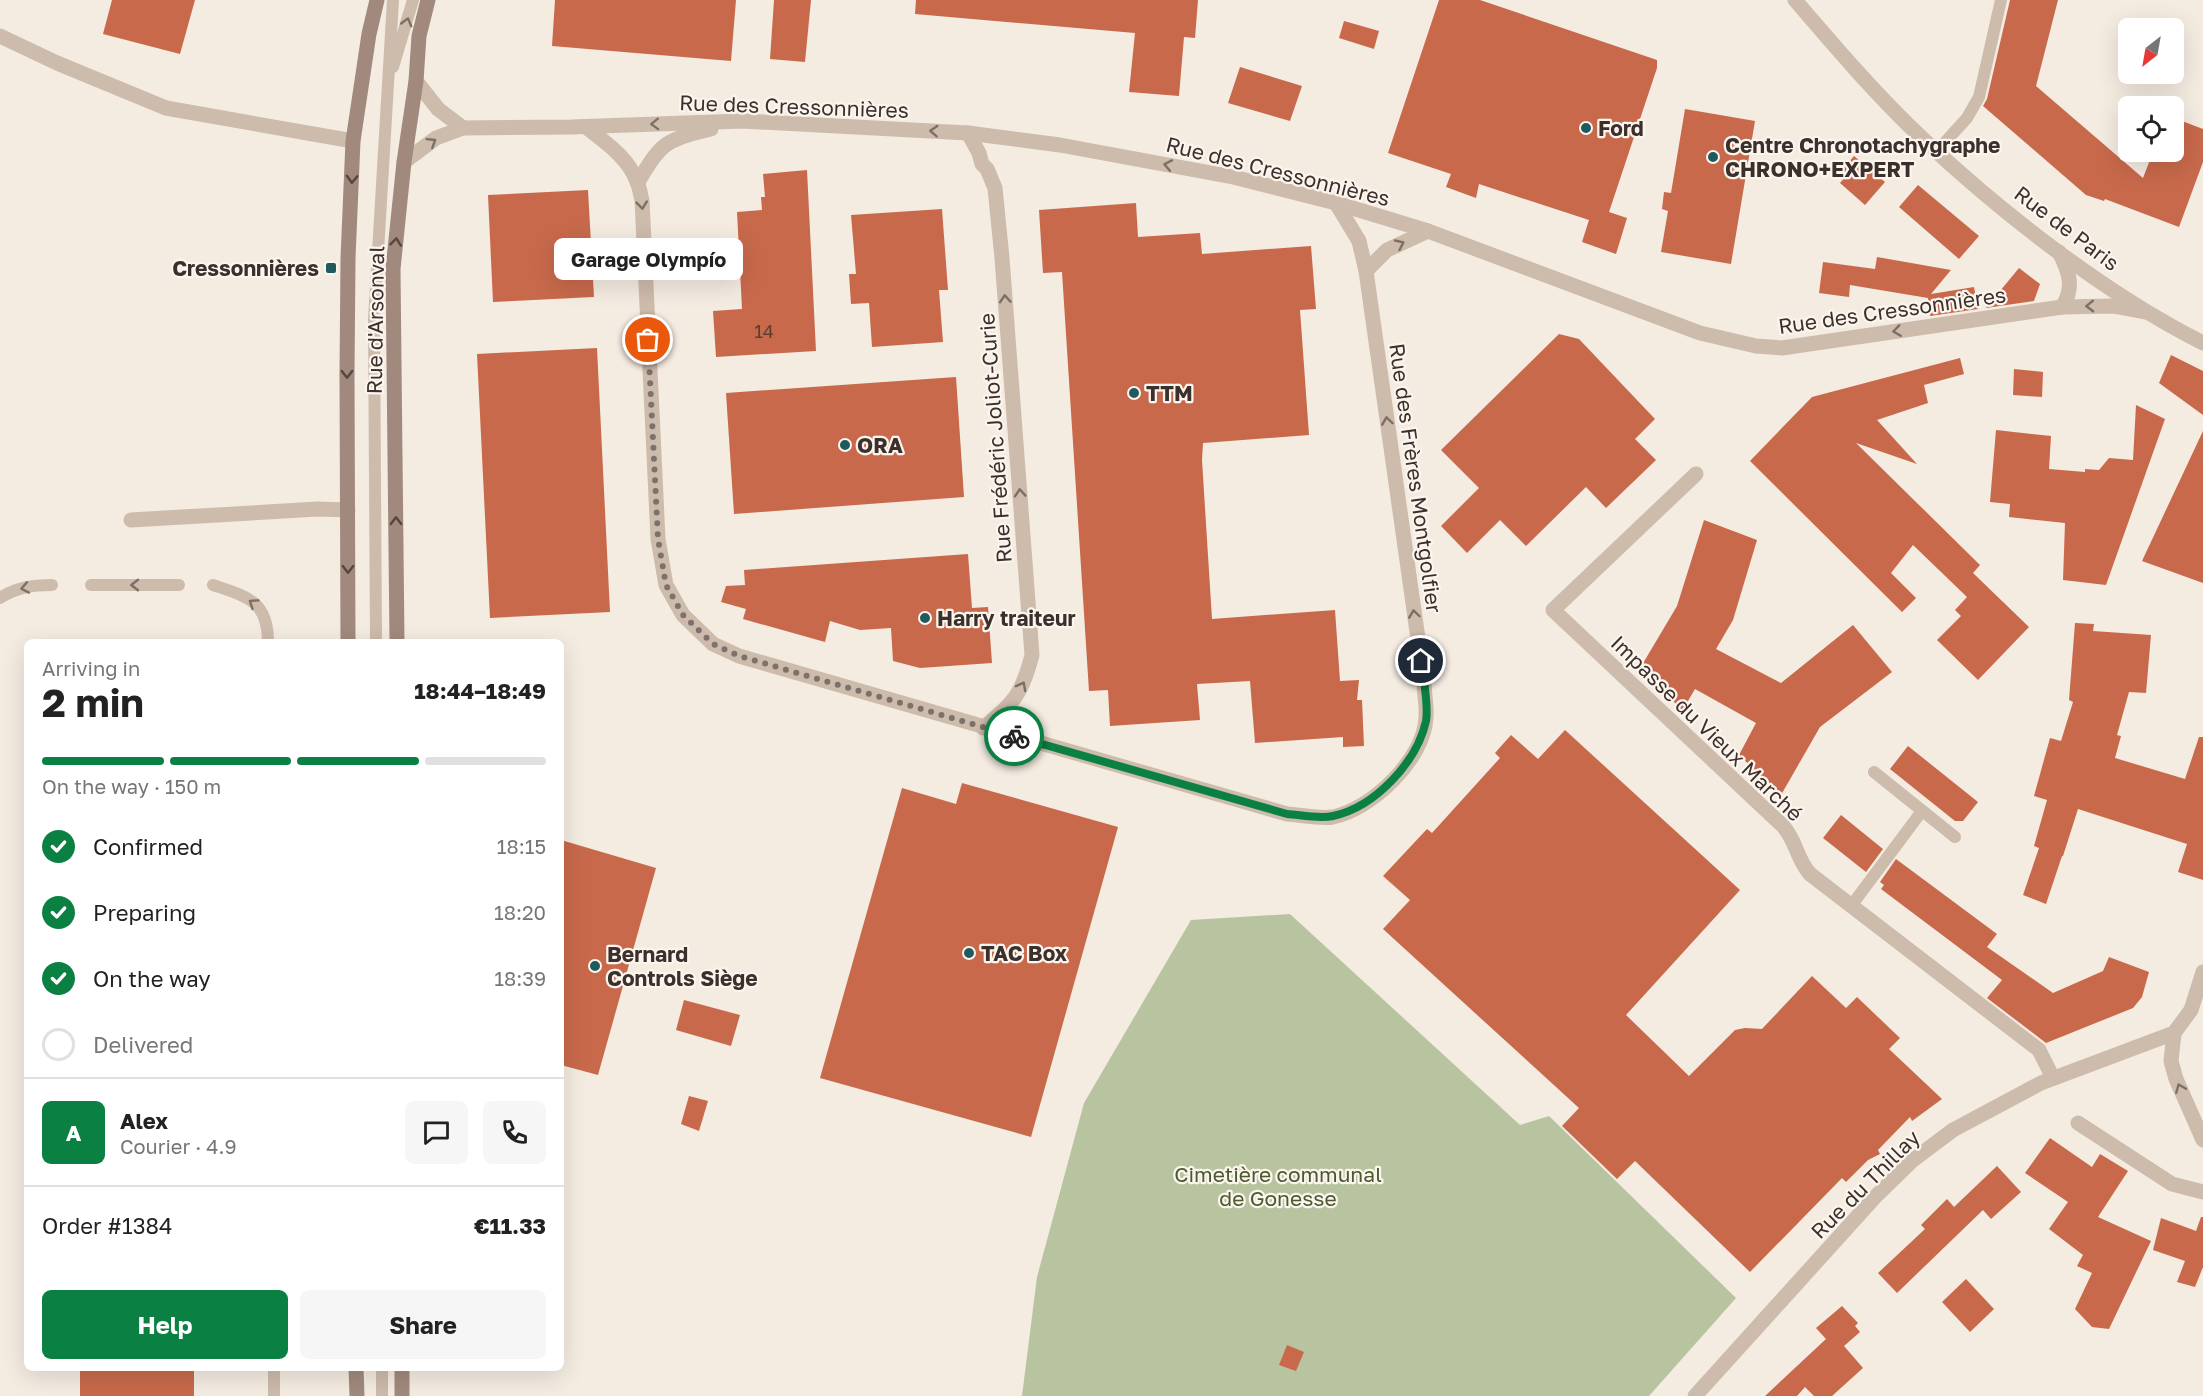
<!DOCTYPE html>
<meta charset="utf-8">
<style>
:root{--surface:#fff;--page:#f6f6f6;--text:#222;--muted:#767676;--line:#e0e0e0;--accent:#0b8043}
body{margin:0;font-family:"Golos Text",sans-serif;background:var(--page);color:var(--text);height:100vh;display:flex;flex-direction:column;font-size:22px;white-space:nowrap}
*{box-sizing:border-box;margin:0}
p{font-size:20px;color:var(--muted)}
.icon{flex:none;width:33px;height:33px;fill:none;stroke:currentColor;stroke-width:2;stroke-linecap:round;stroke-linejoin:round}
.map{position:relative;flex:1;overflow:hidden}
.side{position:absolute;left:24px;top:639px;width:540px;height:732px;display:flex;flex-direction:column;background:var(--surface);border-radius:9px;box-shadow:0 6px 24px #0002}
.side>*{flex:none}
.needle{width:39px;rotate:211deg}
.buttons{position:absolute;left:2118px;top:18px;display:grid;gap:12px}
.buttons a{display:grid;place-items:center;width:66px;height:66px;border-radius:9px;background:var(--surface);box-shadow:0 6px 24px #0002;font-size:30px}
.pin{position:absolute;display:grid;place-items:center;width:51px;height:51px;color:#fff;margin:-26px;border:3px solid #fff;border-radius:50%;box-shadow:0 2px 6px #0007}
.courier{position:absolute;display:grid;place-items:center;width:60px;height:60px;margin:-30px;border:4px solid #0b8043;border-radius:50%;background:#fff;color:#222;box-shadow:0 2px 8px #0007}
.bubble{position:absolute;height:42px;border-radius:9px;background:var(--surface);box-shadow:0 6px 24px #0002;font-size:20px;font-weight:700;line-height:42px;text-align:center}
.headline em{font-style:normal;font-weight:700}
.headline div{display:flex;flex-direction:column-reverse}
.headline{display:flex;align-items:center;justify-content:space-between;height:102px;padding:0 18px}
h1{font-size:39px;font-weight:700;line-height:45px}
.bar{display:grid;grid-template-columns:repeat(4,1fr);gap:9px 6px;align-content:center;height:72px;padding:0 18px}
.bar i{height:8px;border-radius:4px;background:var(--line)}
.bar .on{background:var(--accent)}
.bar p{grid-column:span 4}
.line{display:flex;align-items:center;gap:15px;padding:0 18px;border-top:2px solid var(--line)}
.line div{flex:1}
.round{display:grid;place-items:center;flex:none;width:63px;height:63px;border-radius:9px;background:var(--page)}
ol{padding:0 18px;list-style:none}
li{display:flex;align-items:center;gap:18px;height:66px}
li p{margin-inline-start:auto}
li .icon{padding:6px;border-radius:50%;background:var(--accent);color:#fff;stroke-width:4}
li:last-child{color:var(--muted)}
li i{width:33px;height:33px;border:3px solid var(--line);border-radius:50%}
.button{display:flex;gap:12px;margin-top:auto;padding:12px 18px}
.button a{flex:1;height:69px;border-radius:9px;background:var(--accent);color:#fff;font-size:24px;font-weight:700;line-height:69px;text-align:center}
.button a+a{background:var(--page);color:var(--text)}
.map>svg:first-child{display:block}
</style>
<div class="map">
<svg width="2203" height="1396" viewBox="0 0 2203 1396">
<rect width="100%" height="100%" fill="#f4ebe1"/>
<path fill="#b8c4a0" d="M1290,914L1520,1125L1549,1116L1736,1298L1649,1396H1022L1037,1277L1084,1103L1191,920Z"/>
<g fill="#c8694b">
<path d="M112,0H195L180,54L103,34Z"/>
<path d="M555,0H736L731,61L552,46Z"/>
<path d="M774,0H811L805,62L770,59Z"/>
<path d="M916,0H1198L1195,38L1184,37L1179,96L1129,92L1135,33L915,14Z"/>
<path d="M1439,0H1480L1657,60V68L1609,212L1627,218L1616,254L1582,242L1589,220L1479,184L1476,198L1446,187L1451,174L1388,153Z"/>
<path d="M2010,0H2058L2036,86L2143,178L2153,152H2174V118L2203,129V162L2179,227L2105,199L2104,201L2086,195L1983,106L1987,99Z"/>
<path d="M1344,21L1379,31L1374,49L1339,38Z"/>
<path d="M1240,67L1302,86L1290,121L1228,103Z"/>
<path d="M1685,109L1755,121L1731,264L1661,252L1668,211L1662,209L1664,192L1671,193Z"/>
<path d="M1854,156L1885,182L1865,205L1840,183L1848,174L1842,170Z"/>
<path d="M807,170L816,351L716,357L713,311L742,309L737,212L762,210L761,197H765L763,174Z"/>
<path d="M1918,185L1979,236L1959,259L1899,207Z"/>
<path d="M588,190L594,297L493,302L488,195Z"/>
<path d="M1136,203L1138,237L1200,233L1202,254L1311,246L1316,309L1300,310L1309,435L1203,443L1202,460L1212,619L1335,610L1340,681L1359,680L1357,700H1362L1364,746L1343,747V737L1255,743L1250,681L1197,684L1200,720L1110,726L1108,690L1089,691L1062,272L1043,273L1039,210Z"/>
<path d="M942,209L948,290H939L943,342L872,347L869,303L851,304L849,274H856L851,215Z"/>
<path d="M1877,257L1951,270L1931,294L1974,287L1978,309L1930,316L1928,298L1850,285L1849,297L1819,293L1823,262L1875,269Z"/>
<path d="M2019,268L2040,284L2034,301L1986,308Z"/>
<path d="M1559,334L1579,339L1655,419L1635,439L1656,460L1606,508L1586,487L1526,546L1500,520L1467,553L1441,526L1479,488L1441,450Z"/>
<path d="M597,348L610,612L490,618L477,354Z"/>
<path d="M2171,355L2203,371V415L2159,383Z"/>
<path d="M1960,358L1964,374L1924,385L1928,403L1877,420L1917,464L1856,443L1980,565L1973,573L2029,627L1978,680L1937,640L1961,616L1955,610L1967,597L1913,545L1891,573L1916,598L1902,612L1750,461L1812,397Z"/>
<path d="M2014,369L2043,372L2042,397L2013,395Z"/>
<path d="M956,377L964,497L734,514L726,393Z"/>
<path d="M2136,405L2165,419L2106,585L2063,580L2065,523L2009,517L2010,504L1990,502L1996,430L2051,436L2049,469L2085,472V469L2099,470L2109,458L2133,460Z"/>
<path d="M2203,431V583L2142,561Z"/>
<path d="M1704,520L1757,540L1733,620L1716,649L1781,683L1853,625L1892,672L1820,727L1781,795L1739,755L1756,723L1695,689L1682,711L1642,665L1677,606Z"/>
<path d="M968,554L972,608L988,607L992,663L920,668L893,661L891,628L860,630L830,621L825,642L743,619L746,609L721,602L726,586L745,585L744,570Z"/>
<path d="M2075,623L2094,624L2093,631L2151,635L2146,693L2129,692L2117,735L2121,736L2115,758L2185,779L2199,737H2203V880L2178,872L2187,844L2078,809L2063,856H2062L2046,904L2023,895L2039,848L2034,846L2047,800L2034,796L2050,738L2061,741L2073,702L2069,700Z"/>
<path d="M1565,730L1740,890L1626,1015L1689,1076L1735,1030L1745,1028L1762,1029L1812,976L1846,1008L1857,997L1900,1038L1889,1049L1942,1099L1912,1121L1910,1117L1878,1150L1880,1154L1868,1160L1846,1182L1842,1178L1750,1272L1635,1161L1617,1179L1562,1126L1579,1108L1383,929L1410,900L1383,876L1427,829L1432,833L1500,758L1495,753L1511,735L1538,759Z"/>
<path d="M1908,746L1978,802L1963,821H1955L1890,769Z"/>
<path d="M962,783L1118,827L1031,1137L820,1078L902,788L956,804Z"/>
<path d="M1841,815L1883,849L1866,872L1823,838Z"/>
<path d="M561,840L656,868L598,1075L561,1065Z"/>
<path d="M1896,859L1997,934L1987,947L2053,993L2103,971L2109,957L2149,972L2142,997L2133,1008L2046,1043L1987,998L2002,980L1881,889L1884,885L1880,882Z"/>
<path d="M684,1000L740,1015L731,1046L676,1030Z"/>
<path d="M689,1096L708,1101L699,1131L681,1124Z"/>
<path d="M2050,1138L2092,1167L2100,1154L2128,1171L2098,1217L2151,1241L2109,1329L2092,1327L2075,1309L2092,1273L2077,1266L2083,1255L2049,1229L2068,1202L2025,1173Z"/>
<path d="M1997,1166L2021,1192L1991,1219L1983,1210L1897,1293L1878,1273L1925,1229L1921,1225L1947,1199L1954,1207Z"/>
<path d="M2201,1217H2203V1267L2195,1287L2177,1282L2185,1261L2153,1250L2161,1218L2196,1231Z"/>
<path d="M1966,1279L1994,1309L1970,1332L1942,1302Z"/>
<path d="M1842,1306L1858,1323L1855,1326L1860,1332L1844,1346L1863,1368L1832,1396H1814L1805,1387L1797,1396H1765L1826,1339L1816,1328Z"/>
<path d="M1287,1345L1304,1352L1296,1371L1279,1365Z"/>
<rect x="80" y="1368" width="114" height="28"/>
</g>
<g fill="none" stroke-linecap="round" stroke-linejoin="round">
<g stroke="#cdbbac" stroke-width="12">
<path d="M393,67L413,0"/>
<path d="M1937,151L1967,118L1979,97L2001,0"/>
<path d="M91,585H179"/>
<path d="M213,585C248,597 268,601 268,642"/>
<path d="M0,598C17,587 33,585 52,585"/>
<path d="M376,642L374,319L393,0"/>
<path d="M1874,772L1955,837"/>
<path d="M1851,906L1922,811"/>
<path d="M382,1368V1396"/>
<path d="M274,1396V1368"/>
</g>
<g stroke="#cdbbac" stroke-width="15">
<path d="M0,36L57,63L166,108L353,141"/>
<path d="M416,81L438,109L463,128"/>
<path d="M586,127C605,142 629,158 637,182C640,188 640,194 642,200L658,539L666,585L683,615L713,644L739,656L1287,814C1301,815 1319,819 1333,817C1372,809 1424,759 1426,718C1427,706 1424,693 1424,681L1366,271L1387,250L1428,231"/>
<path d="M968,133L979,153L982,164L987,169L995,188L1002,258L1032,655C1022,694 1014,703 983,728"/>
<path d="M404,162L436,138L463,128L571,127L743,121L968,133L1060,145L1233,177L1336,203L1428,231L1700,333L1756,346L1782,348L2062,307L2113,306L2145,312"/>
<path d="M638,182C662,142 665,140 711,129"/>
<path d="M1336,203L1359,241L1366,271"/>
<path d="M2059,252C2069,271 2075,288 2062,307"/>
<path d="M1696,474L1553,610L1783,826C1797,842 1796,858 1810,874L2039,1050L2053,1078"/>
<path d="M131,520L318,509L348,510"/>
<path d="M2174,1033L2171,1061L2176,1079L2203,1140"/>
<path d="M2078,1123L2172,1184L2203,1192"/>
</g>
<g stroke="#cdbbac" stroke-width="15">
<path d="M1795,0C1836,48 1878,97 1924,140C2004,215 2106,294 2203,343"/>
<path d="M1695,1396L1875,1197L1913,1160L1953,1130L2041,1083L2174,1033L2191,1010L2203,972"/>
</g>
<g stroke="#a18a7d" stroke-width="15">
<path d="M348,642L347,374L348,258L353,141L369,34L377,0"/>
<path d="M397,642L393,269L404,162L416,81L419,36L428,0"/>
<path d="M356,1368L357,1396"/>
<path d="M402,1368V1396"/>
</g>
</g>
<defs><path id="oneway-chevron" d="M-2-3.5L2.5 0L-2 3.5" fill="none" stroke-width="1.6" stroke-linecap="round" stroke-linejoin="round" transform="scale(1.5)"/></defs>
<g stroke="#7d6f65">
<use href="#oneway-chevron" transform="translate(407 22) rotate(-75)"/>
<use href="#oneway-chevron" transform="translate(655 124) rotate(178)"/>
<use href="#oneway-chevron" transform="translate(934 131) rotate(-177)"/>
<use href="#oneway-chevron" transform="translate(432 142) rotate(-32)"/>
<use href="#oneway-chevron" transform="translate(1168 165) rotate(-169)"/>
<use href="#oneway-chevron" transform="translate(642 205) rotate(84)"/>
<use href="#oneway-chevron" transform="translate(1400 244) rotate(-25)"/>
<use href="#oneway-chevron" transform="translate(1005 299) rotate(-94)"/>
<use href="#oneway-chevron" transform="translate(2090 306) rotate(179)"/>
<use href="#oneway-chevron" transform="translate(1897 331) rotate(172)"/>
<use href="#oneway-chevron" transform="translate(1387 421) rotate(-98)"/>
<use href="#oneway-chevron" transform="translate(1020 493) rotate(-94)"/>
<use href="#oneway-chevron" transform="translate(135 585) rotate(180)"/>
<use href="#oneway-chevron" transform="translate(25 588) rotate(169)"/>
<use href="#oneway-chevron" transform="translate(253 603) rotate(-145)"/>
<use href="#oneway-chevron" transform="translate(1414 614) rotate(-98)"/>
<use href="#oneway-chevron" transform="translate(1022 686) rotate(-62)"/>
<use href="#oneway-chevron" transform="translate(2180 1088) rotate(-112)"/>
</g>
<g stroke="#544640">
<use href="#oneway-chevron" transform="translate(352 179) rotate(92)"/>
<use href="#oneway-chevron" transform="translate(396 242) rotate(-84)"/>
<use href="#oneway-chevron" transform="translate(347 374) rotate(90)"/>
<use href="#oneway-chevron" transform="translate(396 521) rotate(-91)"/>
<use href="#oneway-chevron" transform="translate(348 569) rotate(90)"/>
</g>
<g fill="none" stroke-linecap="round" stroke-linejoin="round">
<path stroke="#7c716b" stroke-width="6" stroke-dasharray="0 10.8" d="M648,340L658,539L666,585L683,615L713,644L739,656L1014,736"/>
<path stroke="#0b8043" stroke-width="8" d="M1014,736L1287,814C1301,815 1319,819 1333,816C1375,807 1417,762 1426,721C1429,705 1423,677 1421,661"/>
</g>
<g fill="#1f5a5e" stroke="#fbf5ee" stroke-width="2">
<circle cx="1586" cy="128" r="6"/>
<circle cx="1713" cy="157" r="6"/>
<rect x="325" y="262" width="12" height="12" rx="3"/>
<circle cx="1134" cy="393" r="6"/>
<circle cx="845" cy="445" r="6"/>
<circle cx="925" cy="618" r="6"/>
<circle cx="969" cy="953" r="6"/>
<circle cx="595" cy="966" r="6"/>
</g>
<g text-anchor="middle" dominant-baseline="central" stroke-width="4.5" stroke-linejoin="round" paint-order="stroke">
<g font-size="18" fill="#5e3e33">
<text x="764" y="331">14</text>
</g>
<g font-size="21" fill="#3b302b" stroke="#fbf5ee">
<text transform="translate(794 106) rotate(2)">Rue des Cressonnières</text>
<text transform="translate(1278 171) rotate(14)">Rue des Cressonnières</text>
<text transform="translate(2067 228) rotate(37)">Rue de Paris</text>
<text transform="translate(1892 310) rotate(-8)">Rue des Cressonnières</text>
<text transform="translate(375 320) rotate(-89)">Rue d'Arsonval</text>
<text transform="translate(995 438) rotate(-94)">Rue Frédéric Joliot-Curie</text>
<text transform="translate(1416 478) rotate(82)">Rue des Frères Montgolfier</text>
<text transform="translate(1707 728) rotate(44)">Impasse du Vieux Marché</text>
<text transform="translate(1865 1184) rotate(-45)">Rue du Thillay</text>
</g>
<g font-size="21" font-weight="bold" fill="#3b302b" stroke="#fbf5ee" text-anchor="start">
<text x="1598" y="128">Ford</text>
<text x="1725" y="145">Centre Chronotachygraphe<tspan x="1725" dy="24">CHRONO+EXPERT</tspan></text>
<text x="319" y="268" text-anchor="end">Cressonnières</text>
<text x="1146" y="393">TTM</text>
<text x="857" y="445">ORA</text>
<text x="937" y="618">Harry traiteur</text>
<text x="981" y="953">TAC Box</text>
<text x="607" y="954">Bernard<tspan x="607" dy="24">Controls Siège</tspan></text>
</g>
<g font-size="21" fill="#4a5a2e" stroke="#fbf5ee">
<text x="1278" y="1174">Cimetière communal<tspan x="1278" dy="24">de Gonesse</tspan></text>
</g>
</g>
</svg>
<div class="buttons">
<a><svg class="needle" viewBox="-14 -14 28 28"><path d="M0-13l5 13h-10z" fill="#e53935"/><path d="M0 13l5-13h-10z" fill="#767676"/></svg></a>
<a><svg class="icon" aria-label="locate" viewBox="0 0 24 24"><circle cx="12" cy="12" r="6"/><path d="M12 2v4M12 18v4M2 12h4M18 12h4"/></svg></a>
</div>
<div class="pin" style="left:648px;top:340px;background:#ea580c"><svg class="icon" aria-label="bag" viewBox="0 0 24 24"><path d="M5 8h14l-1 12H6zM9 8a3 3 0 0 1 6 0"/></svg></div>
<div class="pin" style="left:1421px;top:661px;background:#1f2937"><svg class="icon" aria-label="home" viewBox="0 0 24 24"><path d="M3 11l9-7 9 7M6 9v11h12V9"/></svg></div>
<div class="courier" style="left:1014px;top:736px"><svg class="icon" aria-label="bike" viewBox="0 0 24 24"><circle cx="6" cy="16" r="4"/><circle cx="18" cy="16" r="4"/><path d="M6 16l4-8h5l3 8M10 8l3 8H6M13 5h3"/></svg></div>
<div class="bubble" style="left:554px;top:238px;width:189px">Garage Olympío</div>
<section class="side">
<div class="headline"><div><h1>2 min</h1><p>Arriving in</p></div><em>18:44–18:49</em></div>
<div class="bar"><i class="on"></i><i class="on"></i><i class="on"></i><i></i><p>On the way · 150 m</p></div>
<ol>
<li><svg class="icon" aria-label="check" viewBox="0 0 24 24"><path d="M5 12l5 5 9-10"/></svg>Confirmed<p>18:15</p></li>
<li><svg class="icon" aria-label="check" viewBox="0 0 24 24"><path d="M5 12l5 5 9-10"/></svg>Preparing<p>18:20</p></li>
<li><svg class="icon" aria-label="check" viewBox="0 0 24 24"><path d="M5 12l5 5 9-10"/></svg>On the way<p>18:39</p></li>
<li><i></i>Delivered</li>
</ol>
<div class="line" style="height:108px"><b class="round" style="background:var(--accent);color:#fff">A</b><div><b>Alex</b><p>Courier · 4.9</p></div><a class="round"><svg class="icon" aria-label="chat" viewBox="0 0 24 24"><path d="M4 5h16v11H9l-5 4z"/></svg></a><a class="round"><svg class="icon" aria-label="phone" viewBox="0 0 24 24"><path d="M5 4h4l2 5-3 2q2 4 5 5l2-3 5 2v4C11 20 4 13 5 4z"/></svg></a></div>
<div class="line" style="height:78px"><div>Order #1384</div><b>€11.33</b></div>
<div class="button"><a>Help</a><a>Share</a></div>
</section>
</div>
